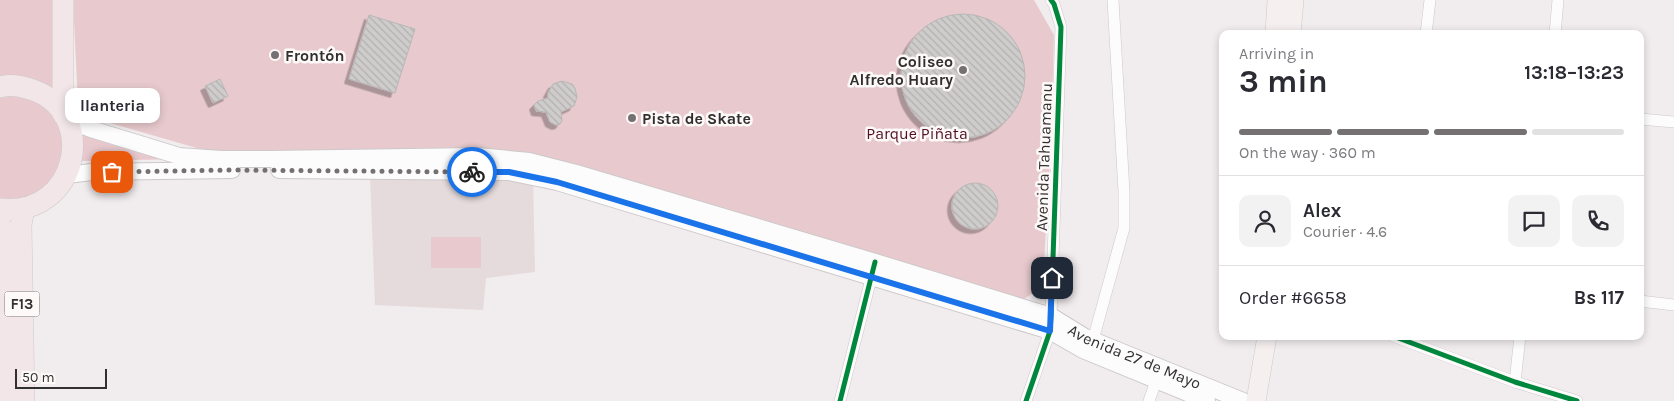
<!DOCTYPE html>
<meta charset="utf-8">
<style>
:root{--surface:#fff;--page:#f2f2f3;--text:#2b2b33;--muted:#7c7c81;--line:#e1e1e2;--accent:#757172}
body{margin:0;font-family:Karla,sans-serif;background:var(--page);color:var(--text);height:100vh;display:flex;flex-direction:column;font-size:19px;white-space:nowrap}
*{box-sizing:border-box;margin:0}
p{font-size:16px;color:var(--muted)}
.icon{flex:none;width:28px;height:28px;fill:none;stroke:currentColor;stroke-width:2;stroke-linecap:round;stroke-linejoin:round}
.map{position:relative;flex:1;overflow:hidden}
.sheet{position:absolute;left:1219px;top:30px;width:425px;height:310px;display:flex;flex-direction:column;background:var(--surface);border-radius:10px;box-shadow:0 2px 8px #0003}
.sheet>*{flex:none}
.scale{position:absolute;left:15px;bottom:12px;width:92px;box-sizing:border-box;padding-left:5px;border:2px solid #322f2f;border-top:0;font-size:14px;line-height:18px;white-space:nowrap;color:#322f2f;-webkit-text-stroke:4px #fef9f9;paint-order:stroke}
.pin{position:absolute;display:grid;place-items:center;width:42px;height:42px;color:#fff;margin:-21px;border-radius:10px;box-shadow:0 2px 8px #0006}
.courier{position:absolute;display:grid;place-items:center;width:50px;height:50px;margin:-25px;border:4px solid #1a73e8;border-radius:50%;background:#fff;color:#222;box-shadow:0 1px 6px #0007}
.bubble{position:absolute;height:35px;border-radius:10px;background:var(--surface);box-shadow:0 2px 8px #0003;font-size:16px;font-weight:700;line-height:35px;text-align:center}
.overview em{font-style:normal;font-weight:700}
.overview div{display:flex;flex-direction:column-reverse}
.overview{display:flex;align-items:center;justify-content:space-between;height:85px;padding:0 20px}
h1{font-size:32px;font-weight:700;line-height:38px}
.bar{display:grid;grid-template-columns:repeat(4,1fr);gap:8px 5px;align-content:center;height:60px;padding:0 20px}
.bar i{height:6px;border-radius:4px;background:var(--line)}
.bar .active{background:var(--accent)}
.bar p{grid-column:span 4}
.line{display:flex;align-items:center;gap:12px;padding:0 20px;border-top:1px solid var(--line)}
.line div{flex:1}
.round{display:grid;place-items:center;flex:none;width:52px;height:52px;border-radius:10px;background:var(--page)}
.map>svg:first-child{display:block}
</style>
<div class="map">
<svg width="1674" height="401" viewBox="0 0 1674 401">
<defs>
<pattern id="building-back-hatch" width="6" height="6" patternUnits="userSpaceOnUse" patternTransform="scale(1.25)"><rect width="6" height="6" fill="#cfcccc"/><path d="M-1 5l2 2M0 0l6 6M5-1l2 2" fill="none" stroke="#b2b0b0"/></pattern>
<filter id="shadow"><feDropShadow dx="-4.5" dy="4.5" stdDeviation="0" flood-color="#0004"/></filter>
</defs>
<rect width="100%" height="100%" fill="#f1eced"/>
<path fill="#e5dadc" d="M370,173L504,175L533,181L535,272L486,278L483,310L375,305Z"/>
<g fill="#e8cace">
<path d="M0,0H56L62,99L0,79Z"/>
<path d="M73,0H1034L1054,35L1051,146L1043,279C1036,291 1030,296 1019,302L571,167L228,157L89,117L81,111L78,104Z"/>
<path d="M11,94L28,97L44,105L55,118L63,134L61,168L37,196L0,203V96Z"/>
<path d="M82,129L181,159L81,161Z"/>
<rect x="431" y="237" width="50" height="31"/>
</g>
<g fill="url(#building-back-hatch)" stroke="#b9b6b7" filter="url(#shadow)">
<circle cx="963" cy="76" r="62"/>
<path d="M369,15L415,29L395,93L349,79Z"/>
<path d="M220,79L228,96L213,103L205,86Z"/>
<path d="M562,81L572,84L575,88L577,97L574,106L561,112L562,121L560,124L556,125L550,122L546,112L536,111L534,105L538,101L548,98V93L553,84Z"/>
<circle cx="975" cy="206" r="23"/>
</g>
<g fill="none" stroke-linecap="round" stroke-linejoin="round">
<defs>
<g id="street">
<path d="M1426,34L1430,0"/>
<path d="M1555,34L1558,0"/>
<path d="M1640,119L1674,122"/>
<path d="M1640,301L1674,305"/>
<path d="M1393,336L1515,382L1577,401"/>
<path d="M1093,340L1124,228V192L1113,0"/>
<path d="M1515,382L1520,336"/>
<path d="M840,401L873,271"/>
<path d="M1026,401L1050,331L1051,316L1061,27L1054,4L1051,0"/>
<path d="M1149,401L1156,381"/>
</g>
<g id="secondary">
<path id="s1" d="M67,120L91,129L179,156L221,159H270L478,156L529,161L576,173L875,262L1051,316L1085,337L1243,401"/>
<path d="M279,170L509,172L557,182L1050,331L1083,350L1207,401"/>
<path d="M67,175L92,172L232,170"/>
</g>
<g id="primary">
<path d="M1275,34L1277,0"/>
<path d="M1291,34L1294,0"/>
<path d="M1256,401L1267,336"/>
</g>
<g id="highway">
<path d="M63,0V114"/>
<path d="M0,87C10,84 21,86 30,89C100,110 79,218 0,209"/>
<path d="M0,222L3,238L7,401"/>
<path d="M24,401L21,225L24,208"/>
</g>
</defs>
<use href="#street" stroke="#cdc9ca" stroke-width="12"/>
<use href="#secondary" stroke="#cdc9ca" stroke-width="18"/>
<use href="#primary" stroke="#cdcacb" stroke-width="20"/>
<use href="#highway" stroke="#cdcacb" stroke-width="22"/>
<use href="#street" stroke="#fdfcfc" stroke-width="11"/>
<use href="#secondary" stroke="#fdfcfc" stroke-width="16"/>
<use href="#primary" stroke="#f5eff0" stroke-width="19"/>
<use href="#highway" stroke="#f2e6e8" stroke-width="21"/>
<defs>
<g id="cycleway">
<path d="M1393,336L1515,382L1577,401"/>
<path d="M840,401L875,262"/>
<path d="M1026,401L1050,331L1051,316L1061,27L1054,4L1051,0"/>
</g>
</defs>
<use href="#cycleway" stroke="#fef9f9" stroke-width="8"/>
<use href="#cycleway" stroke="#00873e" stroke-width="5"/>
</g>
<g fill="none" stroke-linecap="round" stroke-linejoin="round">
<path stroke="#757172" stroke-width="5" stroke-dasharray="0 9" d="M112,172L229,170L472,172"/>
<path stroke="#1a73e8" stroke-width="6" d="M472,172H509L557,182L1050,331L1052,278"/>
</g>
<g fill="#757172" stroke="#fef9f9" stroke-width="2">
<circle cx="275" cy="55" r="5"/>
<circle cx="963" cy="70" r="5"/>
<circle cx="632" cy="118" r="5"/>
</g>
<g text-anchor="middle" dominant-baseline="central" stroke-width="5" stroke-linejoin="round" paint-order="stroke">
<rect fill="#fef9f9" stroke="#6f6c6c" stroke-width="1" x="4.5" y="291.5" width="35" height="25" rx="4"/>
<g font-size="15" font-weight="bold" fill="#322f2f">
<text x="22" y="304">F13</text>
</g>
<g font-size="16" font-weight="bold" fill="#322f2f" stroke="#fef9f9" text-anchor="start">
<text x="285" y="55">Frontón</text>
<text x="953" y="61" text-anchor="end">Coliseo<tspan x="953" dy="18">Alfredo Huary</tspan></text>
<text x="642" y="118">Pista de Skate</text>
</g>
<g font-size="16" fill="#521121" stroke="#fef9f9">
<text x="917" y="133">Parque Piñata</text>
</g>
<g font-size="16" fill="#322f2f" stroke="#fef9f9">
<text transform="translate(1044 157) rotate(-88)">Avenida Tahuamanu</text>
<text stroke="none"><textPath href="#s1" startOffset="1106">Avenida 27 de Mayo</textPath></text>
</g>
</g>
</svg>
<div class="scale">50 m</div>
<div class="pin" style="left:112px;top:172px;background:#ea580c"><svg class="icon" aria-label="bag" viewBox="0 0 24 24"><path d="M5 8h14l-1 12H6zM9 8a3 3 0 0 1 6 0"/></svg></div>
<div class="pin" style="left:1052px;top:278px;background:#1f2937"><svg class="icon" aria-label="home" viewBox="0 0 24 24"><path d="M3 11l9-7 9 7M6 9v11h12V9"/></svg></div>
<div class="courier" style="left:472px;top:172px"><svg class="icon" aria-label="bike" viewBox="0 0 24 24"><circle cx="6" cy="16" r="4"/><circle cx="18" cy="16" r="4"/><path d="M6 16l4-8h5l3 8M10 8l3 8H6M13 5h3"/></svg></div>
<div class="bubble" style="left:65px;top:88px;width:95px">llanteria</div>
<section class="sheet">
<div class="overview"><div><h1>3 min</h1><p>Arriving in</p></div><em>13:18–13:23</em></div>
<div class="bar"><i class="active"></i><i class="active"></i><i class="active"></i><i></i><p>On the way · 360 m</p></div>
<div class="line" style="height:90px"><a class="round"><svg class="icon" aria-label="person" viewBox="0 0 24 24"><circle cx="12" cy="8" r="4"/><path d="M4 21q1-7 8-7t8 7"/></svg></a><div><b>Alex</b><p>Courier · 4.6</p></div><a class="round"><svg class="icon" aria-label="chat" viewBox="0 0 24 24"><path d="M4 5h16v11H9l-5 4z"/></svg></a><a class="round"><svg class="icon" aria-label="phone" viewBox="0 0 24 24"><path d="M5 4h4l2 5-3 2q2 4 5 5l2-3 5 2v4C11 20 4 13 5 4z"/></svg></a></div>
<div class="line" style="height:65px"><div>Order #6658</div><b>Bs 117</b></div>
</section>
</div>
